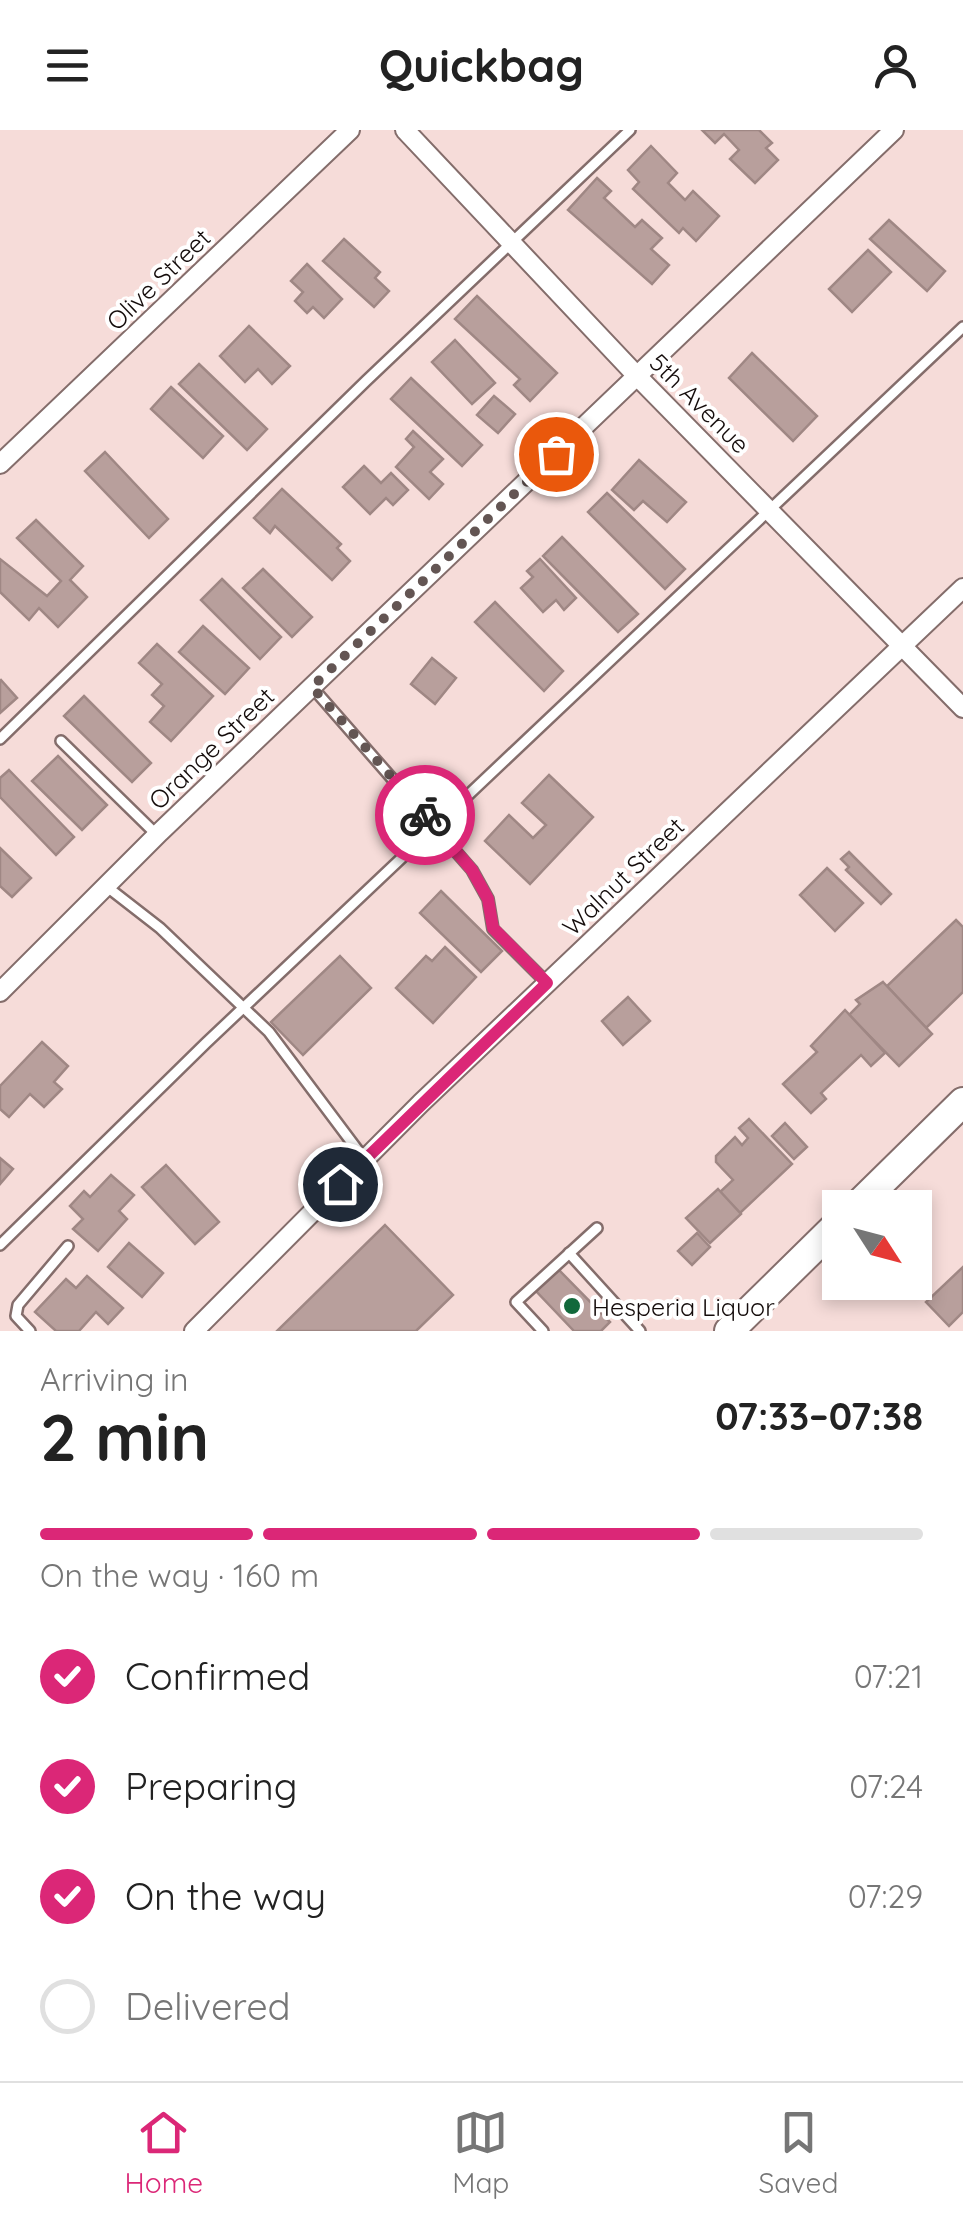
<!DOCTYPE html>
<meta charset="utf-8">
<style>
:root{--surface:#fff;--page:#f6f6f6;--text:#222;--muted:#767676;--line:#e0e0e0;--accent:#db2777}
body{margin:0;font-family:Quicksand,sans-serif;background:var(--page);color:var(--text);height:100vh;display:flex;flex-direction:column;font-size:38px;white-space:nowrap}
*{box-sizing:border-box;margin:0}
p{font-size:32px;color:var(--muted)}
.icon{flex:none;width:55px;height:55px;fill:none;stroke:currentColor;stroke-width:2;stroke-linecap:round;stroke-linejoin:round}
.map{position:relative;height:1201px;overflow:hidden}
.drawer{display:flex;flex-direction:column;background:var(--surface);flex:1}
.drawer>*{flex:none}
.needle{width:65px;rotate:126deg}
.buttons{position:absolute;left:822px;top:1060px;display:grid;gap:20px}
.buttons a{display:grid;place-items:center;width:110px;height:110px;border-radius:0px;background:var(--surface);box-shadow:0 5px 15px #0003;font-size:50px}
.pin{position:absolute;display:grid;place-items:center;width:85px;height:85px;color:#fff;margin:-42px;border:5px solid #fff;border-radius:50%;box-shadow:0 2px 10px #0007}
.courier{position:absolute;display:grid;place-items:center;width:100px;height:100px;margin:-50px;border:8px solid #db2777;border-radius:50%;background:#fff;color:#222;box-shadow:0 2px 12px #0007}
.summary em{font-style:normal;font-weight:700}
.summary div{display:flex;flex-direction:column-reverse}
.summary{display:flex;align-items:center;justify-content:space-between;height:170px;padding:0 40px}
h1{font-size:65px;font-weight:700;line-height:75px}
.bar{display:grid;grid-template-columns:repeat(4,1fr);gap:15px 10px;align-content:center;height:120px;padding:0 40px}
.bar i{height:12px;border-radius:8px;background:var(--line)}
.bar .active{background:var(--accent)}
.bar p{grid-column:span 4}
ol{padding:0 40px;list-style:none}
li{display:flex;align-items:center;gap:30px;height:110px}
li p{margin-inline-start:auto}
li .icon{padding:10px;border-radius:50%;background:var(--accent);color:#fff;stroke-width:4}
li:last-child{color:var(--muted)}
li i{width:55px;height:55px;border:5px solid var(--line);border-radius:50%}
header{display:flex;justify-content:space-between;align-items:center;height:130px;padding:0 40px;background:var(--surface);font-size:45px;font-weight:700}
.tab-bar{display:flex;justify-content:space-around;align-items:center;height:140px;border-top:2px solid var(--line);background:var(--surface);font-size:28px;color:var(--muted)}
.tab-bar a{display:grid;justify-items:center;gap:5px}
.tab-bar .active{color:var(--accent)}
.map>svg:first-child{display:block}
</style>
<header><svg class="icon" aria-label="menu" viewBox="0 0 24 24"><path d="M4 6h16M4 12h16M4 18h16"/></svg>Quickbag<svg class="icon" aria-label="person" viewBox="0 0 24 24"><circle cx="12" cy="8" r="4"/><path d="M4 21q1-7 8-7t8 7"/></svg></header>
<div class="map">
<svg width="963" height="1201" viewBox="0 0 963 1201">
<rect width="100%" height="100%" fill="#f6dcd9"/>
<g fill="#b89f9c" stroke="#9f8784" stroke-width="2.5">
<path d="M702,0H759L772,13L766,18L778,30L755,53L730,29L739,20L724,4L715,13Z"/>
<path d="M651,16L677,43L668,53L685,70L693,61L719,86L696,111L683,98L679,103L633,59L639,52L628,40Z"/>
<path d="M597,48L611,61L604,68L635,97L642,90L662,108L651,119L669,135L652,154L568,80Z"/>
<path d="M889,90L945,141L927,161L870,109Z"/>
<path d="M344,109L380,142L375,148L389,161L374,177L323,131Z"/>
<path d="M868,120L891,142L852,182L829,159Z"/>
<path d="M307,134L342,169L324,188L313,177L307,183L295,171L303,162L291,151Z"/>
<path d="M477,166L557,243L530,271L514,255L520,249L455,189Z"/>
<path d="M249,196L290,236L272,254L258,239L245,252L220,226Z"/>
<path d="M455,210L495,253L472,274L432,232Z"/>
<path d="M752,223L817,286L793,311L729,248Z"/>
<path d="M199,234L267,299L247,320L179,254Z"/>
<path d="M411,248L482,315L462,336L391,269Z"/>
<path d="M171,257L223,306L203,328L151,279Z"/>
<path d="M494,266L515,284L498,303L477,285Z"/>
<path d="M413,301L443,329L430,342L443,354L429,369L396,337L414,317L406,309Z"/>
<path d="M105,322L168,389L149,408L85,341Z"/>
<path d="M639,330L686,372L667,392L643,371L634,380L612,360Z"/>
<path d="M364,336L381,353L391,343L408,360L393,375L386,368L370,384L343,357Z"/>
<path d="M282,359L341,414L337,418L350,431L332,450L275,396L270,403L254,388Z"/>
<path d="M607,363L685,439L665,459L588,382Z"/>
<path d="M36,390L83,436L70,450L87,467L58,497L39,478L29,490L0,462V429L47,466L61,451L17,408Z"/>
<path d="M562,407L638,484L618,502L543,426Z"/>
<path d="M540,429L576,468L564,480L556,470L543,482L521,458L533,447L527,441Z"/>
<path d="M263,439L312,487L292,507L243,458Z"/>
<path d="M222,449L281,507L260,529L201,470Z"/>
<path d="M495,472L563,541L544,561L475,492Z"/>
<path d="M203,496L249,538L225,564L179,522Z"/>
<path d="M157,514L213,566L171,611L150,592L164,576L152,565L162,554L139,533Z"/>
<path d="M432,528L456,548L435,574L411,554Z"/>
<path d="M1,550L17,568L0,583V551Z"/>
<path d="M84,566L151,633L132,652L64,586Z"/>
<path d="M58,626L107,675L82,700L32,651Z"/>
<path d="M9,640L74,707L56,725L0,667V648Z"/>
<path d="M549,645L593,687L530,754L485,711L509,685L533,708L546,695L522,673Z"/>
<path d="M0,718L31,748L12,767L0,756Z"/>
<path d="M849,722L891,764L881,774L846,740L849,737L841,729Z"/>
<path d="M827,738L863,773L835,801L800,765Z"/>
<path d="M441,761L502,821L481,842L420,783Z"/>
<path d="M956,790L963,797V862L926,898L887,856Z"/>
<path d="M445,817L476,847L433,893L396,858L426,826L432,831Z"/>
<path d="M340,826L371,858L303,925L271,892Z"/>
<path d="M883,852L932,904L899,936L849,885L860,874L856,870Z"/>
<path d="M628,867L650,891L623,915L602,891Z"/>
<path d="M845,880L885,923L871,936L861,925L821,963L826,969L811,983L783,954L817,922L811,916Z"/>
<path d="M42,912L68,936L54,952L62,959L44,977L30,964L9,987L0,979V956Z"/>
<path d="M749,989L792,1034L740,1083L720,1062L733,1050L716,1032V1026L735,1007L742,1015L748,1008L739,998Z"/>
<path d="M785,993L807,1017L794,1029L772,1006Z"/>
<path d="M0,1028L13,1039L0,1054Z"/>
<path d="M166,1035L219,1092L195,1114L142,1057Z"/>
<path d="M111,1045L134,1065L119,1081L127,1089L98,1121L73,1099L83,1089L70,1076L84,1061L90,1067Z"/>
<path d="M718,1059L741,1084L710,1113L686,1088Z"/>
<path d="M385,1095L453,1165L416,1201H277Z"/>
<path d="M697,1103L710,1117L692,1135L678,1121Z"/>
<path d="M129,1113L163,1143L142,1167L108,1137Z"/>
<path d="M963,1137V1182L949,1196L926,1172Z"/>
<path d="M557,1138L610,1192L601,1201H574L535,1160Z"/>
<path d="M87,1146L123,1178L108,1194L96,1182L79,1201H56L35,1182L66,1149L76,1158Z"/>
</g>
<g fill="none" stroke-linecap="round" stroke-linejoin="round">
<defs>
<g id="service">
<path d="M312,557L472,740L488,769L493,799L546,852"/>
<path d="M0,609L366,251L630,0"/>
<path d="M61,611L157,705"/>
<path d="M106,756L160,798L269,902L365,1030"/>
<path d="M0,1115L206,913L963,197"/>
<path d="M569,1123L640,1201"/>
<path d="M30,1201L16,1186L18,1175L68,1116"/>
<path d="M543,1201L516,1172L597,1098"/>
</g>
<g id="minor">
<path d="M405,0L637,246L963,578"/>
<path d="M0,334L350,0"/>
<path d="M0,862L160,702L894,0"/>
<path d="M194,1201L421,973L963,458"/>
</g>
<g id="primary">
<path d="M855,1078L963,972"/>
<path d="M729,1201L840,1092"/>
</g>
</defs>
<use href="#service" stroke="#846d6b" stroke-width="14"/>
<use href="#minor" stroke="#846d6b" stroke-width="22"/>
<use href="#primary" stroke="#846d6b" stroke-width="32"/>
<use href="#service" stroke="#fff" stroke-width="9"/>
<use href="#minor" stroke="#fff" stroke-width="18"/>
<use href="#primary" stroke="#fff" stroke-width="28"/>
</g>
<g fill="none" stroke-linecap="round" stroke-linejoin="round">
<path stroke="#635553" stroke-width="10" stroke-dasharray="0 18" d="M425,685L312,557L556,324"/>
<path stroke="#db2777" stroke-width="12" d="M340,1054L547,853L493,798L488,769L472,740L425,685"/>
</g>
<circle fill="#12693b" stroke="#fff" stroke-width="4" cx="572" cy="1176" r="10"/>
<g text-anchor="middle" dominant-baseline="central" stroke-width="8" stroke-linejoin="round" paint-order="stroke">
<g font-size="25" fill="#140c0b" stroke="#fff">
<text transform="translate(158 149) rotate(-44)">Olive Street</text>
<text transform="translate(700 273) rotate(45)">5th Avenue</text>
<text transform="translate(211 618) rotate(-44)">Orange Street</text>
<text transform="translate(623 746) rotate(-44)">Walnut Street</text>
</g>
<g font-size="25" fill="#140c0b" stroke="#fff" text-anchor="start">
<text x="592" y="1176">Hesperia Liquor</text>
</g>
</g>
</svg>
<div class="buttons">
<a><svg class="needle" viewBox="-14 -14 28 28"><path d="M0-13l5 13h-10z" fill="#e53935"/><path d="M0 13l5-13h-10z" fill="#767676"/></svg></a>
</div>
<div class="pin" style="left:556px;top:324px;background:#ea580c"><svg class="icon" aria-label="bag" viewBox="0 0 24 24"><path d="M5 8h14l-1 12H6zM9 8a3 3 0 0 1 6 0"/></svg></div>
<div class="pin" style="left:340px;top:1054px;background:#1f2937"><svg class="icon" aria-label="home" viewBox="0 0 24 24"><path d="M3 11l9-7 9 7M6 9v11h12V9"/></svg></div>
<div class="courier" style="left:425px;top:685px"><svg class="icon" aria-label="bike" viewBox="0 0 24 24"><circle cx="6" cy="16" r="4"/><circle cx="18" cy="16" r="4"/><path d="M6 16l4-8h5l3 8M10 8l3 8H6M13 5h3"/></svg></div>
</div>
<section class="drawer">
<div class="summary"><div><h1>2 min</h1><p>Arriving in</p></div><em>07:33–07:38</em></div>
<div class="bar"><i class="active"></i><i class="active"></i><i class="active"></i><i></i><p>On the way · 160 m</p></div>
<ol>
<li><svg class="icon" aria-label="check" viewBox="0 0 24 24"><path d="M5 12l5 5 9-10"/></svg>Confirmed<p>07:21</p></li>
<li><svg class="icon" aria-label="check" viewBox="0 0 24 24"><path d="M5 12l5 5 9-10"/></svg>Preparing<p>07:24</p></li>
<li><svg class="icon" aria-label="check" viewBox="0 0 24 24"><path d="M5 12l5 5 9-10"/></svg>On the way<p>07:29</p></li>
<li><i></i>Delivered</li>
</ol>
</section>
<nav class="tab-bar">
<a class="active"><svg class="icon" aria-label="home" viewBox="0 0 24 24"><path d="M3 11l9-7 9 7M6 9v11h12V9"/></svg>Home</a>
<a><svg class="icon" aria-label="map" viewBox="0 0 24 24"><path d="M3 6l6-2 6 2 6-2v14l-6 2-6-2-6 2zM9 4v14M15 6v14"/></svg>Map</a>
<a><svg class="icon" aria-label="saved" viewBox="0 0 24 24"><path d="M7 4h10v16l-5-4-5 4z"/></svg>Saved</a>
</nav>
